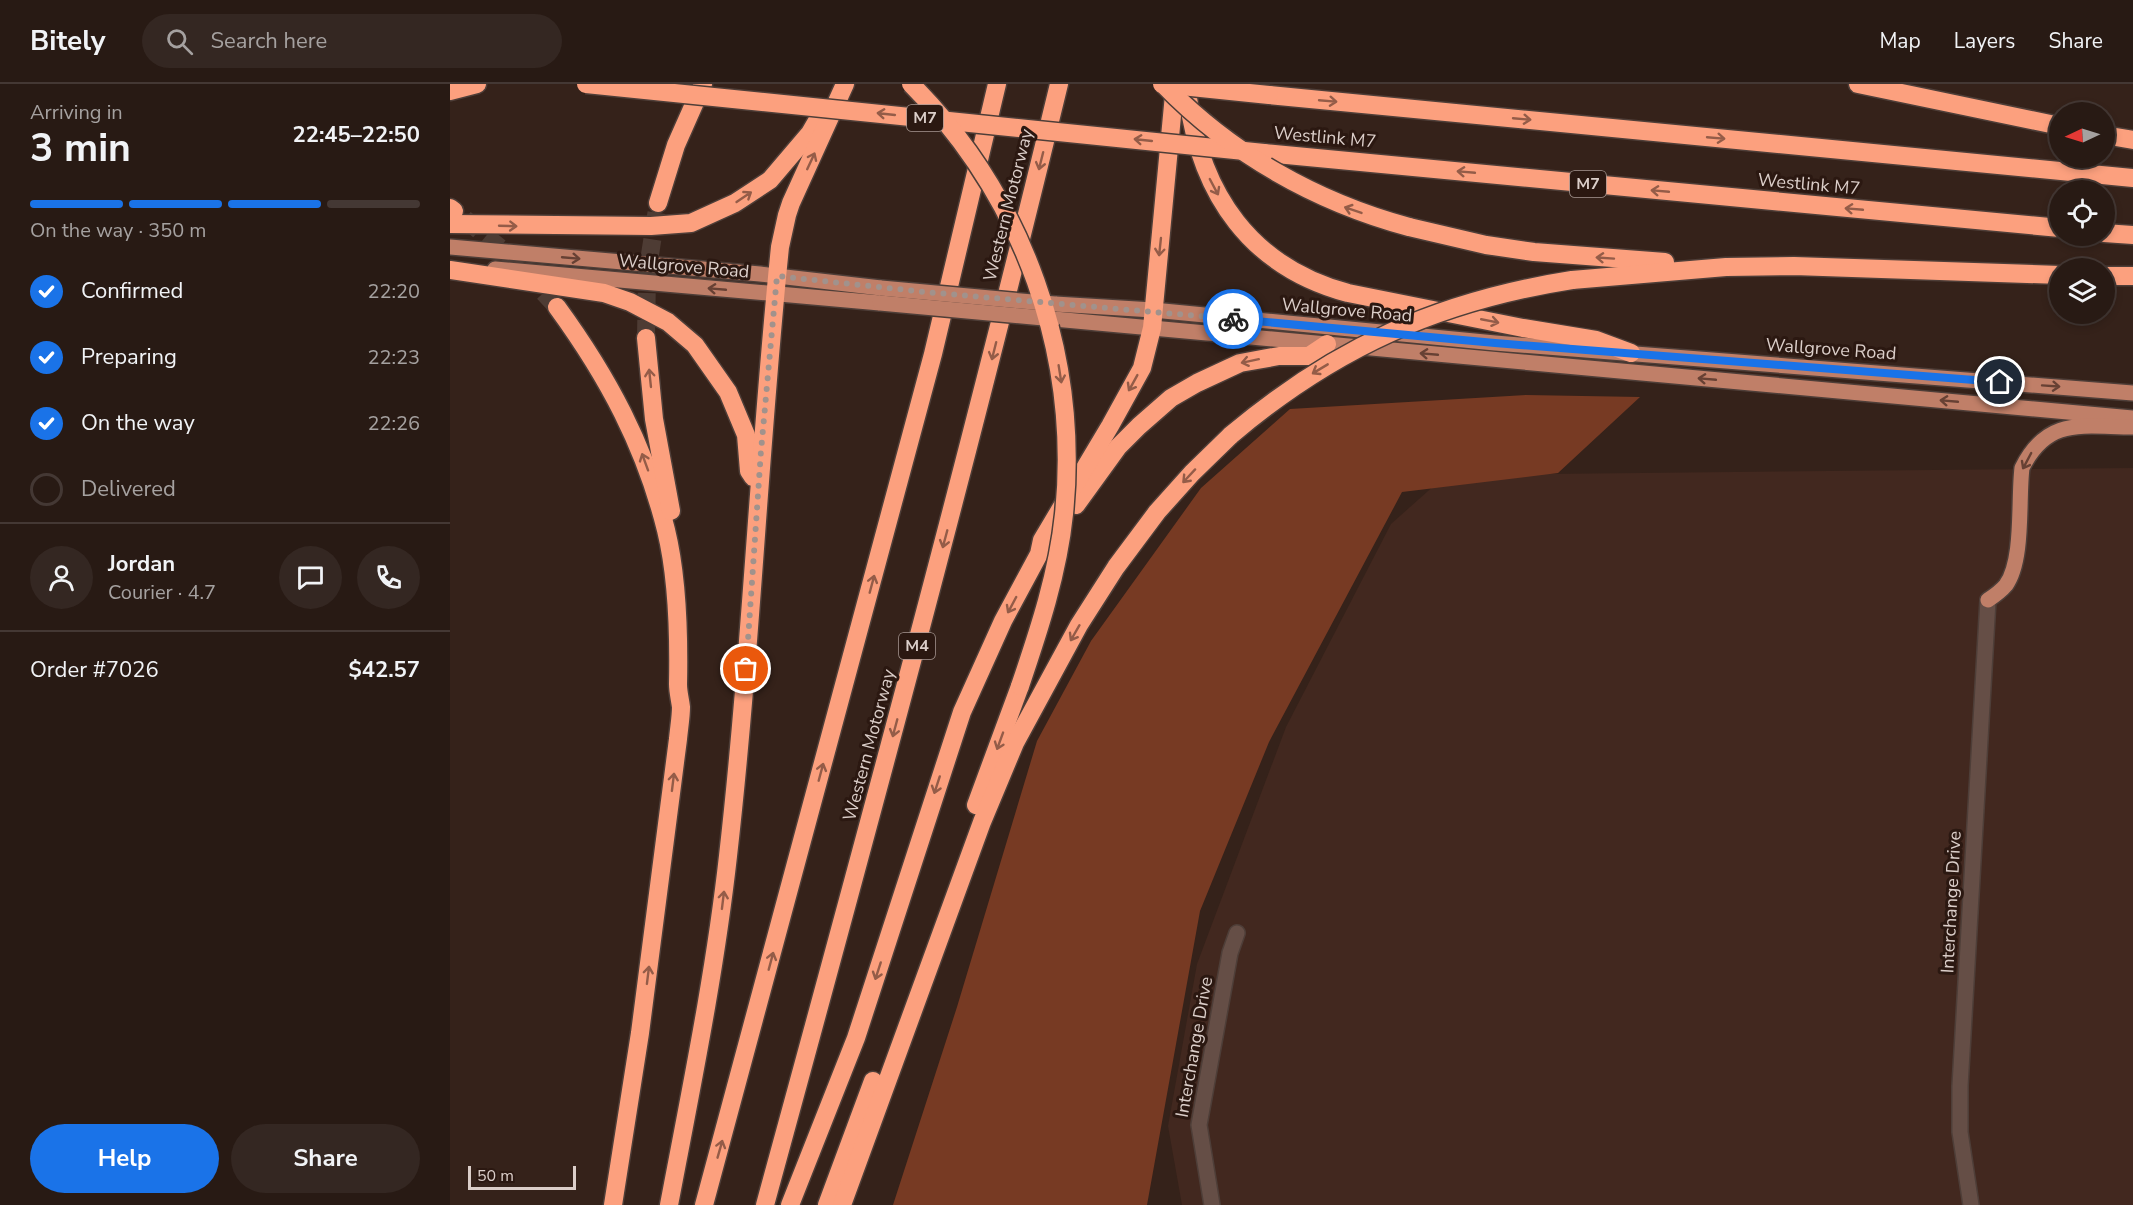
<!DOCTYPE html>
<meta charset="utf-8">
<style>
:root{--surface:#281a14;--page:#342722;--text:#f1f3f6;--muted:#a5a1a0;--line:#443834;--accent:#1a73e8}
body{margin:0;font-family:"Nunito Sans",sans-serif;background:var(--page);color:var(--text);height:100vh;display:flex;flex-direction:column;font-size:22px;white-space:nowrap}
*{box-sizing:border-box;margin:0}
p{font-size:20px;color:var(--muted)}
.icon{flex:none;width:33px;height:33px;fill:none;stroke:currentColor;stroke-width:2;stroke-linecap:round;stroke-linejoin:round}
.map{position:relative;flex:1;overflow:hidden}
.drawer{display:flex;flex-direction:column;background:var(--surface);width:450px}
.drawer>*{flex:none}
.needle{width:39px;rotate:266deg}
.fabs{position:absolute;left:1599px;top:18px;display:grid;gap:12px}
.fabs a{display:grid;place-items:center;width:66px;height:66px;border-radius:50%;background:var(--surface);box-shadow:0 3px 9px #0003,0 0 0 2px var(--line);font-size:30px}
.scale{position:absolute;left:18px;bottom:15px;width:108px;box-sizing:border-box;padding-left:6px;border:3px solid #dbcec9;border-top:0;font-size:16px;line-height:21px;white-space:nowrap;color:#dbcec9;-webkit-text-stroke:4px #2b1811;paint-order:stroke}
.pin{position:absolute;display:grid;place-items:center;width:51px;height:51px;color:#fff;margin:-26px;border:3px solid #fff;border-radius:50%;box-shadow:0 2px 6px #0007}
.courier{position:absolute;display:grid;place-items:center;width:60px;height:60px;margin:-30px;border:4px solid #1a73e8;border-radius:50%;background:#fff;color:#222;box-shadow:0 2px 8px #0007}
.headline em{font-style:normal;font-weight:700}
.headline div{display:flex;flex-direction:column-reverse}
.headline{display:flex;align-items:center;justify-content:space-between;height:102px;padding:0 30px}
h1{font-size:39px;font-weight:700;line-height:45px}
.bar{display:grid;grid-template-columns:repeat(4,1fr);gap:9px 6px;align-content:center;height:72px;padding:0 30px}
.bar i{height:8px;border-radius:4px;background:var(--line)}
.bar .current{background:var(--accent)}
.bar p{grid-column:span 4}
.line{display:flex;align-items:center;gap:15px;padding:0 30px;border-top:2px solid var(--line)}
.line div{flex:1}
.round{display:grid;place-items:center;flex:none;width:63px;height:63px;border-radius:32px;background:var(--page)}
ol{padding:0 30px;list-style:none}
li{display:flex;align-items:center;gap:18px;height:66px}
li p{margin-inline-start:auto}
li .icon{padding:6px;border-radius:50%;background:var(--accent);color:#fff;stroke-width:4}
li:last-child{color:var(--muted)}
li i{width:33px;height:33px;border:3px solid var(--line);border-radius:50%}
.button{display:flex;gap:12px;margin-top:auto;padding:12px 30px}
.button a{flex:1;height:69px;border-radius:36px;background:var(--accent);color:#fff;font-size:24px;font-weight:700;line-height:69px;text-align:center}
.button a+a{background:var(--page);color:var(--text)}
header{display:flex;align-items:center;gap:36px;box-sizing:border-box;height:84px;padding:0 30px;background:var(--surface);border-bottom:2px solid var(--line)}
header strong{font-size:28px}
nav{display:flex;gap:33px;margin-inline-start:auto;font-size:21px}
.search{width:420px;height:54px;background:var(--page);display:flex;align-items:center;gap:15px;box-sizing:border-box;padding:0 21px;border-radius:33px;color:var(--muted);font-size:22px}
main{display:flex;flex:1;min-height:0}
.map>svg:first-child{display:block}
</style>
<header>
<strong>Bitely</strong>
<div class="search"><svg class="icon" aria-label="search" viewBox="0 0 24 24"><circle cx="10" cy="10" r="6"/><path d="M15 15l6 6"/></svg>Search here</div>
<nav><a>Map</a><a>Layers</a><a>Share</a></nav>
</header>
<main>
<section class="drawer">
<div class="headline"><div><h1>3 min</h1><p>Arriving in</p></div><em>22:45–22:50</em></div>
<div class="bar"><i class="current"></i><i class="current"></i><i class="current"></i><i></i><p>On the way · 350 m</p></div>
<ol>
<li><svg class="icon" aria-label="check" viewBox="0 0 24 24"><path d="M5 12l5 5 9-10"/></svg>Confirmed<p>22:20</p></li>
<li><svg class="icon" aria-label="check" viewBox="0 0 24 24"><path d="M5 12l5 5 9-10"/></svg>Preparing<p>22:23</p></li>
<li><svg class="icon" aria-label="check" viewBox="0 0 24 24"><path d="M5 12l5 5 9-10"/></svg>On the way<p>22:26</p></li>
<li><i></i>Delivered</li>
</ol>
<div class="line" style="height:108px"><a class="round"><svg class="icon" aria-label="person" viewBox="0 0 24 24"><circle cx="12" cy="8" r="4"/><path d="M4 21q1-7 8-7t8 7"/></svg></a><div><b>Jordan</b><p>Courier · 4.7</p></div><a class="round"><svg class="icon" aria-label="chat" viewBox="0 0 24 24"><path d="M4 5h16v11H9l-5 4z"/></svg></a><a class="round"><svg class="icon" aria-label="phone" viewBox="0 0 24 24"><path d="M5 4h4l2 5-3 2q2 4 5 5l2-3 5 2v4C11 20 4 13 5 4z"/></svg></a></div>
<div class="line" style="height:78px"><div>Order #7026</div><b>$42.57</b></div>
<div class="button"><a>Help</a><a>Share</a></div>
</section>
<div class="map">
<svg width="1683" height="1121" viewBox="0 0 1683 1121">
<rect width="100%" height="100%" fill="#35221a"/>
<path fill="#42281f" d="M1683,384V1121H732L718,1042L747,880L836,643L941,440L996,391Z"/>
<path fill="#773a23" d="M1076,311L1190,313L1108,389L952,408L819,658L750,827L697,1121H443L507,923L587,657L641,557L751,404L840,325Z"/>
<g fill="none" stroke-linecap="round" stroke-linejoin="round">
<g stroke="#4e3c34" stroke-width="18" stroke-dasharray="18 9" stroke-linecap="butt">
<path d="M15,135L59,171L107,223"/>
<path d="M196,254L197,190L208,119"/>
</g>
<defs>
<g id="minor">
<path d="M762,1121L749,1041L780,869L787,849"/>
<path d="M1521,1121L1510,1048V1002L1538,516"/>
</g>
<g id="major">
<path d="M0,163L310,190L431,204"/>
<path d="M45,185L430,219"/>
<path d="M605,220L703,226L1045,259L1683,309"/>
<path d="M604,235L1683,334"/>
<path d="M1538,516C1544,512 1551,507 1556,501C1574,476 1568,416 1572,384C1598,332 1633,343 1683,343"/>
</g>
<g id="highway">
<path d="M1408,0L1610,42"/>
<path d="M0,7L27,0"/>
<path d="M819,11L1683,94"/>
<path d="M738,14C751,111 801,183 898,209L1073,244L1146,256L1181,269"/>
<path d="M1654,51L1683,56"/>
<path d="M814,69L1610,144"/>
<path d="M208,119L226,61L253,0"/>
<path d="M0,124L4,127"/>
<path d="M0,140L201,142L241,139L285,119L320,96L360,49L371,30"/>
<path d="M959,143L1036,161L1084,168L1215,178"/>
<path d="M1654,149L1683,151"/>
<path d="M0,186L154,209L180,218L218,238L245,261L278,308L296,351L299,387L303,393"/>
<path d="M1654,192H1683"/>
<path d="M1122,196L1276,183L1344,182L1610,191"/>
<path d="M107,223C158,293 195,362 216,446C228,495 229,551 228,600C228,608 230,615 231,623C231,633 229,644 228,655L190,949L163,1121"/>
<path d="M196,254L204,335L221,427"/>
<path d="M626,421L668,363L689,342L721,314L747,299L790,279L829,272H859L877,260"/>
<path d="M526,721L570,602"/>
<path d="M219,1121C241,1005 265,889 278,772C301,570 309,366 330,163L337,131L341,119L395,0"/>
<path d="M254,1121L483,270L547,0"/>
<path d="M315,1121C417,748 518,376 609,0"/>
<path d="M340,1121L406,954L512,628L553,537L589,470L592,456L660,342L692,284L702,244L725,0"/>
<path d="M377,1121L423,997"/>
<path d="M392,1121L532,738L565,659L629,541L666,483L707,428L742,389L781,351"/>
</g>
</defs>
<use href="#minor" stroke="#4e3e38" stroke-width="18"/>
<use href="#major" stroke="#4e3e38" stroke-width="18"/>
<use href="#highway" stroke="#4e3e38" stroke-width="21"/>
<use href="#minor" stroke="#654e46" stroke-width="15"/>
<use href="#major" stroke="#c07f68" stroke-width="15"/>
<use href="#highway" stroke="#fca07e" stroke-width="18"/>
<defs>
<g id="major-bridge">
<path d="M431,204L605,220"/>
<path d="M430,219L604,235"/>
</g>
<g id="highway-bridge">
<path d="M136,0L814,69"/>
<path d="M461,0C574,113 630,271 614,430C608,489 589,546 570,602"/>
<path d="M712,0L819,11"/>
<path d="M713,0C781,70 866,118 959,143"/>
<path d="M781,351C884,264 988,217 1122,196"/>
</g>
</defs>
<use href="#major-bridge" stroke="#4e3e38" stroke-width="18" stroke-linecap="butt"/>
<use href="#highway-bridge" stroke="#4e3e38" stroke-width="21" stroke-linecap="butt"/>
<use href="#major-bridge" stroke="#c07f68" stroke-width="15"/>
<use href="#highway-bridge" stroke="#fca07e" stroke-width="18"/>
</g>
<defs><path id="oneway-shaft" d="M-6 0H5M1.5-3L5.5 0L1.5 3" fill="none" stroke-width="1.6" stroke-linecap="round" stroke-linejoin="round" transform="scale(1.5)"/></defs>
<g stroke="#945c48">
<use href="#oneway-shaft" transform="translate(878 17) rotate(5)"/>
<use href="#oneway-shaft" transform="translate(436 30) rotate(-174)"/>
<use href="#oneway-shaft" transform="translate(1072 35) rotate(5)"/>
<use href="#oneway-shaft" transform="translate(1266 54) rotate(5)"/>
<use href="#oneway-shaft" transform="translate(693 56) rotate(-174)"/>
<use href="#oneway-shaft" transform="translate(361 77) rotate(-65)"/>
<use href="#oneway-shaft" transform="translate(591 77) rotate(104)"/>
<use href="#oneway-shaft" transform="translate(1016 88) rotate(-175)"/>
<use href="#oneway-shaft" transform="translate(764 103) rotate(62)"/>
<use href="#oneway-shaft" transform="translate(1210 107) rotate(-175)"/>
<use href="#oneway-shaft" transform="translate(294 113) rotate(-34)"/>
<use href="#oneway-shaft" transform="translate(1404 125) rotate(-175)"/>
<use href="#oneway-shaft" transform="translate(903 126) rotate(-161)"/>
<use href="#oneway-shaft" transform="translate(58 142) rotate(2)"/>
<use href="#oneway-shaft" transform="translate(710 163) rotate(96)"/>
<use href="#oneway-shaft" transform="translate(1155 174) rotate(-176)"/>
<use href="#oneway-shaft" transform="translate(1040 237) rotate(11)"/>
<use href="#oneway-shaft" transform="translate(544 267) rotate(104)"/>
<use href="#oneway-shaft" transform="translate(800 277) rotate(168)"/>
<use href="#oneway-shaft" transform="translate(870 285) rotate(149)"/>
<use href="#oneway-shaft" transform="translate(610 290) rotate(81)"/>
<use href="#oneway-shaft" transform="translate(200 294) rotate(-96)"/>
<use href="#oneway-shaft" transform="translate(683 299) rotate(119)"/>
<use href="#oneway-shaft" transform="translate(195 378) rotate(-110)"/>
<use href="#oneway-shaft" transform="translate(739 392) rotate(133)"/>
<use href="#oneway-shaft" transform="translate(495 455) rotate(105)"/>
<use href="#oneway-shaft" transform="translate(422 500) rotate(-75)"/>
<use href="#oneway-shaft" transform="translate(562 521) rotate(118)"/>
<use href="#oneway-shaft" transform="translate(625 549) rotate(120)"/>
<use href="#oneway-shaft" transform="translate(445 644) rotate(105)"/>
<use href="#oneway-shaft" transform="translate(550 657) rotate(110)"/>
<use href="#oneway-shaft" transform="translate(371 688) rotate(-75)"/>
<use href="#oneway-shaft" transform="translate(223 698) rotate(-83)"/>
<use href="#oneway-shaft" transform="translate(487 701) rotate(108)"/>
<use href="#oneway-shaft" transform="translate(273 816) rotate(-83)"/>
<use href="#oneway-shaft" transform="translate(321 877) rotate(-75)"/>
<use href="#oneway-shaft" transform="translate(428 887) rotate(108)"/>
<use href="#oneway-shaft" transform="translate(198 891) rotate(-83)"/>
<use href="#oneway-shaft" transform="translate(270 1065) rotate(-74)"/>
</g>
<g stroke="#674134">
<use href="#oneway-shaft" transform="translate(121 174) rotate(5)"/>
<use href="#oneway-shaft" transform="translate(267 205) rotate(-175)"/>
<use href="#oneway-shaft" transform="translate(979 270) rotate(-175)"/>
<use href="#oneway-shaft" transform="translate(1257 295) rotate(-175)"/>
<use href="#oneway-shaft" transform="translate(1601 302) rotate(4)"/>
<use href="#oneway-shaft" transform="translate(1499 317) rotate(-175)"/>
<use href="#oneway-shaft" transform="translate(1577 377) rotate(118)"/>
</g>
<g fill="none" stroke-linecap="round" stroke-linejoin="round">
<path stroke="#a1928c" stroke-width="6" stroke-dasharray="0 10.8" d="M296,585L311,367L327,192L475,208L783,235"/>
<path stroke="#1a73e8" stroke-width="8" d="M783,235L1045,259L1550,298"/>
</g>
<g text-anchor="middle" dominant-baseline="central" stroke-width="6" stroke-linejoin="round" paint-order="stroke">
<g fill="#2b1811" stroke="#a69792" stroke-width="1.5">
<rect x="457" y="21" width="36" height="26" rx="4.5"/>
<rect x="1120" y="87" width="36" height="26" rx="4.5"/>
<rect x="449" y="549" width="36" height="26" rx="4.5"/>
</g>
<g font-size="16" font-weight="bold" fill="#dbcec9">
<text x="475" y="34">M7</text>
<text x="1138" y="100">M7</text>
<text x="467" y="562">M4</text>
</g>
<g font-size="18" fill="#dbcec9" stroke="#2b1811">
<text transform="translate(875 53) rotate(5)">Westlink M7</text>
<text transform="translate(1359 100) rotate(5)">Westlink M7</text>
<text transform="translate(558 121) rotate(-76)">Western Motorway</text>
<text transform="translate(234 182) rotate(5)">Wallgrove Road</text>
<text transform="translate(897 226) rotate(5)">Wallgrove Road</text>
<text transform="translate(1381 265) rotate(4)">Wallgrove Road</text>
<text transform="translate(419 661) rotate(-75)">Western Motorway</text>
<text transform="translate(1501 818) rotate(-87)">Interchange Drive</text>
<text transform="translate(744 963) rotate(-80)">Interchange Drive</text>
</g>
</g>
</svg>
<div class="fabs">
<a><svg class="needle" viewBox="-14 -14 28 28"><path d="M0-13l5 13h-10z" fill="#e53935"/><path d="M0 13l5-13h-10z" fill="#a5a1a0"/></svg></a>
<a><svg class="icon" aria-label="locate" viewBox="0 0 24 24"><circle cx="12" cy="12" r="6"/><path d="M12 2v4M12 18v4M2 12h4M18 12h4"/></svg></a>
<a><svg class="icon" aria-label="layers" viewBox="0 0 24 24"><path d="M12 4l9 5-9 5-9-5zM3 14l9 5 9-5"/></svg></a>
</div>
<div class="scale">50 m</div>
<div class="pin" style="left:296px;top:585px;background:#ea580c"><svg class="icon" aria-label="bag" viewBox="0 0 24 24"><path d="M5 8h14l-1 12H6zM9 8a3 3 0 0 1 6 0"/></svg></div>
<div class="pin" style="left:1550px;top:298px;background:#1f2937"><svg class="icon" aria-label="home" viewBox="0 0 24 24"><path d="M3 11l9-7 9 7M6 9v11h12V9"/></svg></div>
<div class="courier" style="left:783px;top:235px"><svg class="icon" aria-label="bike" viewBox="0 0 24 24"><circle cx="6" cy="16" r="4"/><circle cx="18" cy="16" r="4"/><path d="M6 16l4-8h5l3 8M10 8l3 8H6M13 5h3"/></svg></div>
</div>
</main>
